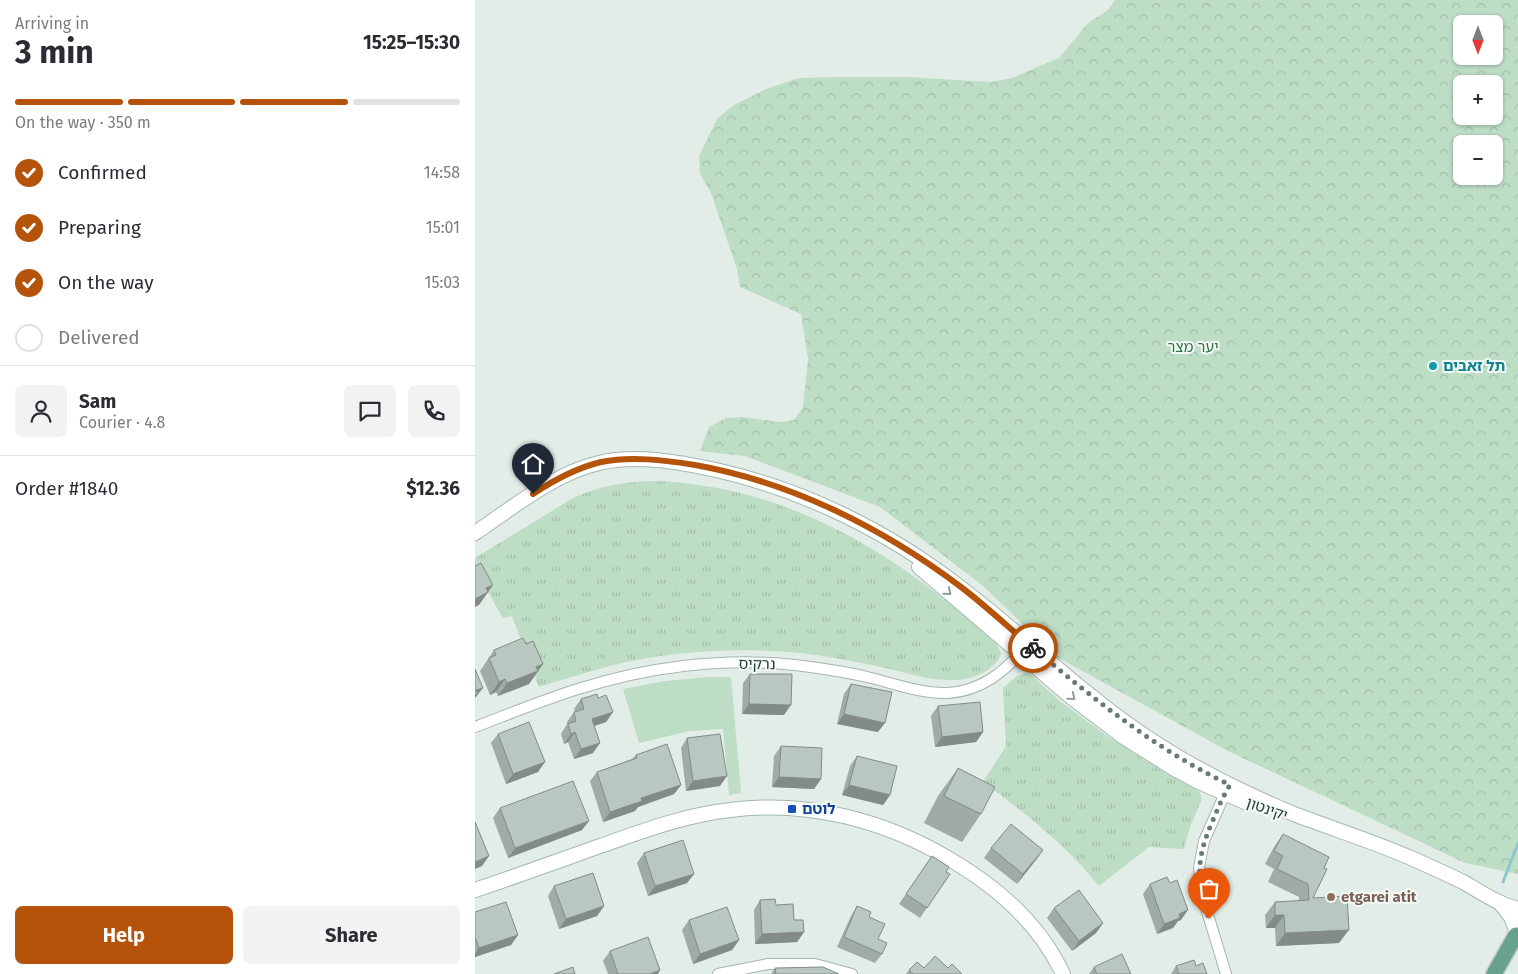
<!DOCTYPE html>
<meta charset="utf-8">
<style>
:root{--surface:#fff;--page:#f2f2f3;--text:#2b2b33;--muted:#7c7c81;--line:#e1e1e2;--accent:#b45309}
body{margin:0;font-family:"Fira Sans","Noto Sans Hebrew",sans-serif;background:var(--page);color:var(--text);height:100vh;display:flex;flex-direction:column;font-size:19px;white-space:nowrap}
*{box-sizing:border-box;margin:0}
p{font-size:16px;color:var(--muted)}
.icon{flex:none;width:28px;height:28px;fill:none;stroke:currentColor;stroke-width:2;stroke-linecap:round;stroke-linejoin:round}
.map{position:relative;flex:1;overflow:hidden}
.sheet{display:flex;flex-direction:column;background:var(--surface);width:475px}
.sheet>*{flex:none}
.needle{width:32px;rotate:180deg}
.controls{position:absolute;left:978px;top:15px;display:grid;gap:10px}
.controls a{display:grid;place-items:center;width:50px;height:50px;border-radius:8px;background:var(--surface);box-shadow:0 1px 4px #0004;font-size:25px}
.pin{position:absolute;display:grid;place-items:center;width:42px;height:42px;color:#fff;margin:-51px -21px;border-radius:50% 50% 50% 0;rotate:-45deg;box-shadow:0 0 5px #0007}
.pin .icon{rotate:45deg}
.courier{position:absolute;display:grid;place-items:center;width:50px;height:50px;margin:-25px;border:4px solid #b45309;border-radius:50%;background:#fff;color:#222;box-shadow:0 1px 6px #0007}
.summary em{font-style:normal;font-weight:700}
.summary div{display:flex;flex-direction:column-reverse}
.summary{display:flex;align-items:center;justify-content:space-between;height:85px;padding:0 15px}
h1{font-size:32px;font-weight:700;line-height:38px}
.bar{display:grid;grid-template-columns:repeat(4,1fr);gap:8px 5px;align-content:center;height:60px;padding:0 15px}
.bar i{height:6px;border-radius:4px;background:var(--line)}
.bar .selected{background:var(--accent)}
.bar p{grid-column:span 4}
.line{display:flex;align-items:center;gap:12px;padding:0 15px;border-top:1px solid var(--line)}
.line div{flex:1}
.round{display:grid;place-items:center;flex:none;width:52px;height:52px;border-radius:8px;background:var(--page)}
ol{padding:0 15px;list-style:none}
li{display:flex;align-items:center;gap:15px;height:55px}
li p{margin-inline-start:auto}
li .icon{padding:5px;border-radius:50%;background:var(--accent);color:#fff;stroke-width:4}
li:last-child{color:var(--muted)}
li i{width:28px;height:28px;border:2px solid var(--line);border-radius:50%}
.action{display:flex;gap:10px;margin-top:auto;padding:10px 15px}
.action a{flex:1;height:58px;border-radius:8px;background:var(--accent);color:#fff;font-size:20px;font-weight:700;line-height:58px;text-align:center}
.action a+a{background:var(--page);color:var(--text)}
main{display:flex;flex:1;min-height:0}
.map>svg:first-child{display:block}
</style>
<main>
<section class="sheet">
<div class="summary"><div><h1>3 min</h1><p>Arriving in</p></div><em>15:25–15:30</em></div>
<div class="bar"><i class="selected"></i><i class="selected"></i><i class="selected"></i><i></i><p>On the way · 350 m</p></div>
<ol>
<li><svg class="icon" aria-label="check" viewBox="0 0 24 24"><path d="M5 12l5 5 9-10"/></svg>Confirmed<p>14:58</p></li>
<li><svg class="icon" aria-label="check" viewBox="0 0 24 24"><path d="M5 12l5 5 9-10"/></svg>Preparing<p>15:01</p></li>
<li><svg class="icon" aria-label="check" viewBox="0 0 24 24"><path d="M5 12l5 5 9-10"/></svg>On the way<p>15:03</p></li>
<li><i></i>Delivered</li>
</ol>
<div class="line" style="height:90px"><a class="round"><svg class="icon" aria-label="person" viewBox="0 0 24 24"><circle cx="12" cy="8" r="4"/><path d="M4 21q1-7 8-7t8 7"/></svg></a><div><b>Sam</b><p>Courier · 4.8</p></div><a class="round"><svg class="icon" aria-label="chat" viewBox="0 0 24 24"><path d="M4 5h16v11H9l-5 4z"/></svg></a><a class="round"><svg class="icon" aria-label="phone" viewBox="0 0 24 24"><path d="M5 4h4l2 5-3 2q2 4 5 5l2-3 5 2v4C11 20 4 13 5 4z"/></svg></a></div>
<div class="line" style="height:65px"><div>Order #1840</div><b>$12.36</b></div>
<div class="action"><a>Help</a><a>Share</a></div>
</section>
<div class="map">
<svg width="1043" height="974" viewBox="0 0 1043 974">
<defs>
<pattern id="grass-tufts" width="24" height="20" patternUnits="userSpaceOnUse" patternTransform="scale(1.25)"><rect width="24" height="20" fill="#bdddc5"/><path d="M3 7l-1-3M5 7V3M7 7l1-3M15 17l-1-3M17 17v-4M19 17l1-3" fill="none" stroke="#a2bfaa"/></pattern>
<pattern id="forest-crowns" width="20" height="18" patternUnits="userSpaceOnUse" patternTransform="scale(1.25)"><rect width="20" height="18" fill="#bdddc5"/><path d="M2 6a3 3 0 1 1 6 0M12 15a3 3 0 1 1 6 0" fill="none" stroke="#a2bfaa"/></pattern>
</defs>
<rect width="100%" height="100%" fill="#e3ede8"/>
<g fill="url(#grass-tufts)">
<path d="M181,481C318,487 423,555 522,644L526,654C520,671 495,680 479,680C459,681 438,675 419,670C393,664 367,659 341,655C279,647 217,649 156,661C125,668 95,677 64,687L37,616L28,618L0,570V558L98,498C125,486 152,481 181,481Z"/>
<path d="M551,673L556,675L585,701L632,736L684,769L724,791L726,796V801L714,830L709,849L674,847L624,886C591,845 550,813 508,782L531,746L528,688L542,676Z"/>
</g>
<path fill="url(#forest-crowns)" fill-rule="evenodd" d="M640,0H1043V874L990,863L753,751L582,657L507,585L405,507L270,456L225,451L234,427L251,418L267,417L304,422L319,420L328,407L333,359L326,314L265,287L262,269L236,193L225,174L224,156L242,119L259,105L291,89L324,78L366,77H432L516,82L537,78L584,58L613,23L633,10ZM986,24H1019V56H986ZM986,84H1019V116H986ZM986,144H1019V176H986Z"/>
<path fill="#bdddc5" d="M233,677H256L266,793L254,795L248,729L215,731L164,743L148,689L190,681Z"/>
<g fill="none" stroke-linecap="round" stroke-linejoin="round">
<path stroke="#8dc7d0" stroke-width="3" d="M1028,882L1043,843"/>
<defs>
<g id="street">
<path d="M0,727C34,714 68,700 103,689C172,667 248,657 320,665C344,668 368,671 392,677C418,683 445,694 473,693C506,691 529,672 549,649"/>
<path d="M243,974L293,964H340L377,974"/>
<path d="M751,974L728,898L724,868L729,841L752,789"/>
</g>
<g id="secondary">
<path d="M0,533C37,508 80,473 124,463C161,454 204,462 241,470C330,490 414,532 486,588C548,635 602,690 667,734C714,766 766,792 819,814C858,829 897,841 936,858C954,866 972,874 990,883C1007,893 1023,904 1043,909"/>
<path d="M444,567L597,698L647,736L698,768L724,782L772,803"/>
<path d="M0,890C42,876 83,861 125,846C168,831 210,815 255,810C332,800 410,820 476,860C522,887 565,925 588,974"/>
<path d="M1025,903L1036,917L1041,930"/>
</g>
<path id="primary" d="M1019,974L1041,935"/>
</defs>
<use href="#street" stroke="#a6b5af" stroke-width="12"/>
<use href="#secondary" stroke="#a2b8b0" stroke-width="16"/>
<use href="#primary" stroke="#c1c9c7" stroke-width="18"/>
<use href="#street" stroke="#fff" stroke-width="10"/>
<use href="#secondary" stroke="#fff" stroke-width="14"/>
<use href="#primary" stroke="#69a191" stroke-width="15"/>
</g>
<g fill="#9faba6">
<path d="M51,644L68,664L54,684L23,696L21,692L15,695L5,671L19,650Z"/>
<path d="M275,674L309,715L267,714L268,683Z"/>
<path d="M376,684L403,732L362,724L369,694Z"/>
<path d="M123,698L138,712L131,722L119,726L118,753L99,759L93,742L89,744L86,734L92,724V722L99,712H100L99,709L106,699Z"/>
<path d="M463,706L508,732L501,742L460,747L456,716Z"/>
<path d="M23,734L63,772L31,784L16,743Z"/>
<path d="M212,738L245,786L211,791L206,748Z"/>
<path d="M306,746L346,779L339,789L297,787L299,756Z"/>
<path d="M161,755L206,785L199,794L163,807L160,811L128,822L115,781L122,772L157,759Z"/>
<path d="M382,756L415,795L408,805L367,795L375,766Z"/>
<path d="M483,768L506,814L487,842L449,823L463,796Z"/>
<path d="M25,808L107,830L33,858L18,818Z"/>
<path d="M808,834L849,868L838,898L864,943L801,946L800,928H791L790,915L800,902L824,901V897L793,882L799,869L790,864L799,847Z"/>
<path d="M516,848L568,850L542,884L509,858Z"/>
<path d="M169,853L219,874L212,883L173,896L162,863Z"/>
<path d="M457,856L471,872L475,874L445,918L424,904Z"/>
<path d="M675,884L706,920L703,921L698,928L682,934L668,894Z"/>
<path d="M79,886L129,906L122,916L84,929L73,896Z"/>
<path d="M285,900L301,905L319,920L329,932L322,942L280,944L279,910Z"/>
<path d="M382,906L394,917L403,939L407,954L400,963L362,947L376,916Z"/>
<path d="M579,908L628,923L621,933L597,951L572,918Z"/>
<path d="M0,912L43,935L36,945L0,957Z"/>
<path d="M214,920L264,940L257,950L218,964L207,930Z"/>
<path d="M135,951L183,974H133L128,961Z"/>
<path d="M701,966H721L732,974H696Z"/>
<path d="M619,967L656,974H614Z"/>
<path d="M300,968L364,974H296Z"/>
<path d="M449,968L487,974H431L434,970Z"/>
</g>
<g fill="#828b87">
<path d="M18,585L4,605L0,607V599L11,588Z"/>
<path d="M68,664L54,684L23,696L32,683L61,667Z"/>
<path d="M30,679L21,692L15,695L24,682Z"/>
<path d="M8,688L0,698V692L1,690Z"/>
<path d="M274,704L316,705L309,715L267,714Z"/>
<path d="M138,712L131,722L110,729L117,719Z"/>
<path d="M369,714L410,723L403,732L362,724Z"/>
<path d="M100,732L93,742L89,744L96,734Z"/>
<path d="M508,732L501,742L460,747L467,737Z"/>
<path d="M125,743L118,753L99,759L106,749Z"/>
<path d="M70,762L63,772L31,784L38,774Z"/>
<path d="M252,776L245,786L211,791L218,781Z"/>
<path d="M304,777L346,779L339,789L297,787Z"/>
<path d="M206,785L199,794L163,807L160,811L128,822L135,812L166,798Z"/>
<path d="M374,785L415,795L408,805L367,795Z"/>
<path d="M114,821L107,830L33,858L40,848Z"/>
<path d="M568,850L561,860L542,884L548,874Z"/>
<path d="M14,856L7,866L0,869V862Z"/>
<path d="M219,874L212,883L173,896L180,886Z"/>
<path d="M129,906L122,916L84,929L91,919Z"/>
<path d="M713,910L706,920L703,921L698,928L682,934L689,924L704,914Z"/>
<path d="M800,915H809L800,928H791Z"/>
<path d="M628,923L621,933L597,951L604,941Z"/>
<path d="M874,930L864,943L801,946L810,933Z"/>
<path d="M329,932L322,942L280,944L287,934Z"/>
<path d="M43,935L36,945L0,957V954L4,948Z"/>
<path d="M264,940L257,950L218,964L225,954Z"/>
<path d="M185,970L183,974H175Z"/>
</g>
<g fill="#b9c7c1" stroke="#828b87">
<path d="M6,563L18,585L11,588L13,592L0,599V566Z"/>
<path d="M48,638L51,644L58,641L68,664L61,667L63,671L32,683L30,679L24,682L14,658L21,655L19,650Z"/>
<path d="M0,669L8,688L1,690L3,694L0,695Z"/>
<path d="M275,674H317L316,705L274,704Z"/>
<path d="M376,684L417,692L410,723L369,714Z"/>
<path d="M122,694L123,698L131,695L138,712L117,719L125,743L106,749L100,732L96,734L93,724L101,721L99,712L109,709L106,699Z"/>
<path d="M505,702L508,732L467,737L463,706Z"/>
<path d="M54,722L70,762L38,774L23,734Z"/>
<path d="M245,734L252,776L218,781L212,738Z"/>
<path d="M192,744L206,785L166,798L167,801L135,812L122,772L162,758L161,755Z"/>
<path d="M306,746L347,748L346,779L304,777Z"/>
<path d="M382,756L422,766L415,795L374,785Z"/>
<path d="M483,768L520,787L506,814L469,796Z"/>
<path d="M98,781L114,821L40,848L25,808Z"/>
<path d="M0,822L14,856L0,862Z"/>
<path d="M536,824L568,850L548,874L516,848Z"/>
<path d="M808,834L854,857L849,868L852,869L838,898L872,896L874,930L810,933L809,915H800V902L834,900L833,884L802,869L808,856L799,851Z"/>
<path d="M208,840L219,874L180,886L169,853Z"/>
<path d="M457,856L474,867L471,872L475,874L452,908L431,894Z"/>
<path d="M118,873L129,906L91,919L79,886Z"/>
<path d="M692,877L695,883L702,880L713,910L704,914L705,918L689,924L675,884Z"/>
<path d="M604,890L628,923L604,941L579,908Z"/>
<path d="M300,899L301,905L318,904L319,920H328L329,932L287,934L285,900Z"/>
<path d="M31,902L43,935L4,948L0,937V912Z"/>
<path d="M382,906L396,912L394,917L410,924L403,939L412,943L407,954L369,937Z"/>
<path d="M252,907L264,940L225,954L214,920Z"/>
<path d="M173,937L185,970L175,974H143L135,951Z"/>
<path d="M647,954L656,974H622L619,967Z"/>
<path d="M460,956L473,968L477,964L487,974H438L434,970L442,962L449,968Z"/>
<path d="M719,960L721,966L728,963L732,974H704L701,966Z"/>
<path d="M98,967L100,974H79Z"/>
<path d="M348,967L364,974H301L300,968Z"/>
</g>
<defs><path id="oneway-chevron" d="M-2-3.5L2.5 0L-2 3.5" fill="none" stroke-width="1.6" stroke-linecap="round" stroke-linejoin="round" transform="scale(1.25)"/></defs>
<g stroke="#919e9a">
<use href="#oneway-chevron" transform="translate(473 592) rotate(40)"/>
<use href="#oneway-chevron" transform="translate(597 697) rotate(40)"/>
</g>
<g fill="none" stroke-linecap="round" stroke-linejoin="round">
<path stroke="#667b74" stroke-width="5" stroke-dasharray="0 9" d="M558,648C620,700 682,750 755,785C748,796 743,808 738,820C721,859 721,878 734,919"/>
<path stroke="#b45309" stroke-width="6" d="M58,494C79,480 101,468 126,462C156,456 189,460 220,465C316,482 408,528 486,587C511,606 534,628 558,648"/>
</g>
<circle fill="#0f9aa8" stroke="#f4f9f6" stroke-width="2" cx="958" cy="366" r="5"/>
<rect fill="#1a4fb4" stroke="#f4f9f6" stroke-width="2" x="312" y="804" width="10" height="10" rx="2.5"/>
<circle fill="#8d6e63" stroke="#f4f9f6" stroke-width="2" cx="856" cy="897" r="5"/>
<g text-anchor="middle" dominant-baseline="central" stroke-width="4" stroke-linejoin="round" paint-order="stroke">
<g font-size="15" fill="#2e7348" stroke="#f4f9f6">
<text x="718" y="347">יער מצר</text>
</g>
<g font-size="15" font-weight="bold" fill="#0d838f" stroke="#f4f9f6" text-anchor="start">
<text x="968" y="366">תל זאבים</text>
</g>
<g font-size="15" fill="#233e36" stroke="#f4f9f6">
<text transform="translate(282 664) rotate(1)">נרקיס</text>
<text transform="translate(792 809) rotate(19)">יקינטון</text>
</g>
<g font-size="15" font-weight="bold" fill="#164399" stroke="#f4f9f6" text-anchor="start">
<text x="327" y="809">לוטם</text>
</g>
<g font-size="15" font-weight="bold" fill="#785e54" stroke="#f4f9f6" text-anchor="start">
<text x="866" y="897">etgarei atit</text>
</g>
</g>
</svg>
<div class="controls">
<a><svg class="needle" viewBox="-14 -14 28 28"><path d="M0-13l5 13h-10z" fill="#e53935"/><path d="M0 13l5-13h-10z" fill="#7c7c81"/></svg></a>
<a>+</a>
<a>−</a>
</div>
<div class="pin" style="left:734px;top:919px;background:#ea580c"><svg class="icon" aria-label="bag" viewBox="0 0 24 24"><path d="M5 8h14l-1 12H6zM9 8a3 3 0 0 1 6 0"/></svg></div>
<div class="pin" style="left:58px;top:494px;background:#1f2937"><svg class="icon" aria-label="home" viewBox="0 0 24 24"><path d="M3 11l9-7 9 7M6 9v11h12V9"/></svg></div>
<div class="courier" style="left:558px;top:648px"><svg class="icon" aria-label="bike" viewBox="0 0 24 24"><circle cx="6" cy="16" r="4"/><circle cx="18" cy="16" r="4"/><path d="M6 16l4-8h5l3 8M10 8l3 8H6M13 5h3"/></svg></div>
</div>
</main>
